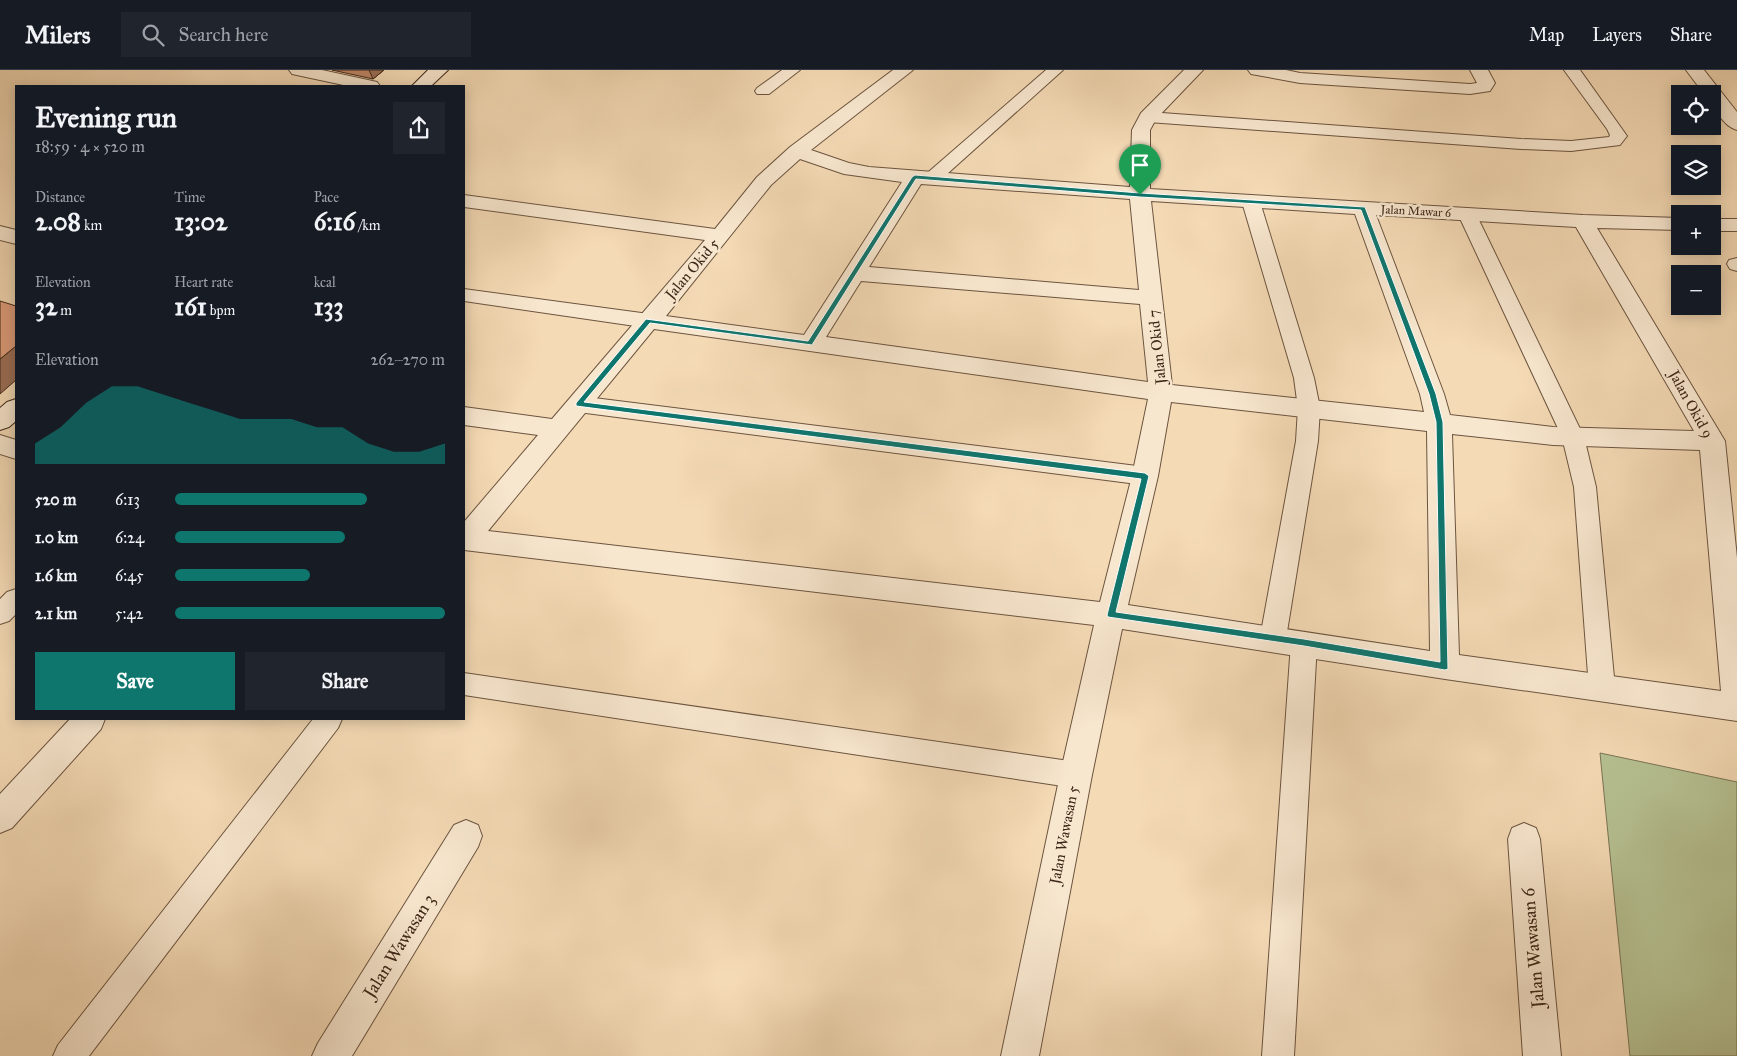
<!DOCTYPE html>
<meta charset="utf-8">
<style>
body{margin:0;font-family:"IM FELL Great Primer",serif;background:#20242c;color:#f1f3f6;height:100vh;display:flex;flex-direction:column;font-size:19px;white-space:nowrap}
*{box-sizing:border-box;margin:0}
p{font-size:16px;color:#9ea1a6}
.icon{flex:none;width:28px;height:28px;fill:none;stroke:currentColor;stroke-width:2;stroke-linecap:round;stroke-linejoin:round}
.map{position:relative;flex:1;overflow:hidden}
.panel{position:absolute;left:15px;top:15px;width:450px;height:635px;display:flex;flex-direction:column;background:#171b24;border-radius:0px;box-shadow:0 2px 12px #0003}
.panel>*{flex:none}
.tools{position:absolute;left:1671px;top:15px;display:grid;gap:10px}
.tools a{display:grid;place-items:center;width:50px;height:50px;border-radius:0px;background:#171b24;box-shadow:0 2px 12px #0003;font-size:25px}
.pin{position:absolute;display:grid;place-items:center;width:42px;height:42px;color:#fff;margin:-51px -21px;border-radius:50% 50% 50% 0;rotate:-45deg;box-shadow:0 0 5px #0007}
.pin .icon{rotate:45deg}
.round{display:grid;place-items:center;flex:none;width:52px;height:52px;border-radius:0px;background:#20242c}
.summary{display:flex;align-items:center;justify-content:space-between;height:85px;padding:0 20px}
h1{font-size:28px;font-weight:800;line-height:38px}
.stats{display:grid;grid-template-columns:repeat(3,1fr);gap:8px;height:85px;padding:5px 20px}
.stats div{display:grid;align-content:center}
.stats b{font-size:25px;font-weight:800}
.stats small{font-size:14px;font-weight:400}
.stats p{font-size:14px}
.chart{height:140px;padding:10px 20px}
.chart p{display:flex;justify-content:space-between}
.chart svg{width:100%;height:90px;margin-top:5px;fill:#0f766e;opacity:.7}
.primary-button{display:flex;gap:10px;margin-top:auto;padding:10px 20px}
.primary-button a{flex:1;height:58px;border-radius:0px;background:#0f766e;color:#fff;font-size:20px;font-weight:800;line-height:58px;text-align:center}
.primary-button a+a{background:#20242c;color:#f1f3f6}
ul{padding:0 20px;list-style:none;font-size:16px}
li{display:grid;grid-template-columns:80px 60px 1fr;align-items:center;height:38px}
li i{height:12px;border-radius:6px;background:#0f766e}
header{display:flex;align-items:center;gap:30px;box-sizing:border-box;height:70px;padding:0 25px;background:#171b24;border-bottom:1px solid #363941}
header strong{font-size:24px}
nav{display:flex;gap:28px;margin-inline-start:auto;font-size:18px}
.search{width:350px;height:45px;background:#20242c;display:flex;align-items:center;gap:12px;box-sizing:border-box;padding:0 18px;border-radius:0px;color:#9ea1a6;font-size:19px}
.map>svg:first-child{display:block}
.green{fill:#b6c192;stroke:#7a7455}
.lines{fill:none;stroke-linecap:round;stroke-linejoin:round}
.lane-casing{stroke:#6c543f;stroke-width:2}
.street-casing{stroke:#6c543f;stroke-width:2}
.secondary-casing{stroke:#3e2718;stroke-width:2}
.lane{fill:#f8e7cf;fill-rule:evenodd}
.street{fill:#f8e7cf;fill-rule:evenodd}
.secondary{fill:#f8e7cf;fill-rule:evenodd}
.wall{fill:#bf876a;stroke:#3e2718}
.shaded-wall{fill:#9b6e56;stroke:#3e2718}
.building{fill:#de9d7b;stroke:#3e2718}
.route{fill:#0f766e;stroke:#fff;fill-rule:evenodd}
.labels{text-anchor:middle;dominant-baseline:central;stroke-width:5;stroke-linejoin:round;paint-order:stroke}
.far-street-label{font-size:12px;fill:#3e2718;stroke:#f8e7cf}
.street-label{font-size:15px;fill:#3e2718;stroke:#f8e7cf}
.near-street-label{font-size:18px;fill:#3e2718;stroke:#f8e7cf}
</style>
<header>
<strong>Milers</strong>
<div class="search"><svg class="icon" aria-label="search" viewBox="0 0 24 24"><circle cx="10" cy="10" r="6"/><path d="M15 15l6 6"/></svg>Search here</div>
<nav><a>Map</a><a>Layers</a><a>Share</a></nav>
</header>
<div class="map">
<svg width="1737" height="986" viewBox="0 0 1737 986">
<rect width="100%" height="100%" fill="#f4dab5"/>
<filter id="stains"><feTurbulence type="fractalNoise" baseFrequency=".004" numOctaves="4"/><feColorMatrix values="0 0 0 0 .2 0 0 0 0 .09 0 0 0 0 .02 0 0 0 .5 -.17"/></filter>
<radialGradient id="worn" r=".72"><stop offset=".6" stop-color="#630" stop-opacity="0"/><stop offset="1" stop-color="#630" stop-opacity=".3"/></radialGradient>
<!-- green -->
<path class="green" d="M1600,683L1737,712V986H1630Z"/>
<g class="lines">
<!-- lane casing -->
<g class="lane-casing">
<path id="lane" d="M782,0H800L769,24H757L755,21L757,18Z
M1046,0H1063L937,113L931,114L925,113L922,109L925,105Z
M1564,0H1580L1627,66L1620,75L1571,81L1521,79L1148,52L1142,50L1140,47L1142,44L1148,42L1521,69L1571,71L1609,67L1610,65L1607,59Z
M1251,127L1257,128L1260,132L1314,308L1320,338L1318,371L1286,568L1282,576L1273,579L1264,576L1260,568L1296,371L1298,338L1294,308L1242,132L1245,128Z
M1467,139L1473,140L1476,144L1584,367L1596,417L1615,618L1611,626L1602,630L1593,626L1589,618L1574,417L1562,367L1458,144L1461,140Z
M1737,188V201L1730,199L1727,194L1729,190Z
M464,219L649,244L656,246L659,251L656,256L649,258L464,231Z
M578,326L1145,397L1153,400L1156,406L1153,412L1145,415L578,342L571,339L567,334L571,329Z
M16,519V544L9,551L0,554V529L7,522Z
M1304,562L1313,565L1317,573L1294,986H1262L1291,573L1295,565Z
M464,603L1076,692L1086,696L1090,705L1086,714L1076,718L464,625Z
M313,649H342L338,658L89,986H53L58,975Z"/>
</g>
<!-- street casing -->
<g class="street-casing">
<path id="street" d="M289,0H322L377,12L380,16H348L292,4Z
M893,0H913L811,80L849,93L869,97L1130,117L1132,60L1141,43L1184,0H1203L1156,49L1150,60V119L1583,145L1680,148V160L1597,158L1725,371L1737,488V651L1445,609L1122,559L1092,705L1039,986H1001L1060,705L1094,555L464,480V452L538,365L464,355V337L552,349L705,170L464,137V125L715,159L757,107L790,77ZM800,89L844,104L902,112L804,265L666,246L771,115ZM921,114L1130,129L1139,220L869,197ZM1151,131L1355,144L1420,324L1424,342L1172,315ZM1376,145L1576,157L1694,361L1553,357L1450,345L1444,324ZM861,211L1140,234L1148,312L826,267ZM654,259L1148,329L1132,406L1100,532L488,461ZM1171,332L1427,361L1430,581L1128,535L1158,406ZM1452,364L1553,375L1700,380L1721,621L1459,585Z
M1248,0H1286L1300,3L1470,14L1477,13L1470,0H1488L1495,13L1490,21L1470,24L1300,13L1251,4Z
M1686,0H1704L1737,42V60C1723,56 1712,37 1712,24H1704Z
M1712,149H1737V161H1712Z
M0,156L16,160V174L0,170Z
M0,365L16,370V389L0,384Z
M70,649H105L101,659L12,758L0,763V724Z
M466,750L478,755L482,766L478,777L352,986H312L318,973L454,755Z
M1524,753L1536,758L1540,769L1561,986H1523L1508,769L1512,758Z"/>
</g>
<!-- secondary casing -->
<g class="secondary-casing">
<path id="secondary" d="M428,0H448L431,16H412Z
M16,329V351L9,357L0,360V338L7,332Z"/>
</g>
<!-- lane -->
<use href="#lane" class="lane"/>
<!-- street -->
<use href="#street" class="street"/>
<!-- secondary -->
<use href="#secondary" class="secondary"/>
</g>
<!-- wall -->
<path class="wall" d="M332,0H384L373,9Z"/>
<!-- shaded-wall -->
<path class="shaded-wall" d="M369,0H384L373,9Z
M16,276V310L0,324V289Z"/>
<!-- building -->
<path class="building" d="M0,231L16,236V276L0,289Z"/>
<!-- route -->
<path class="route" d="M915,105L1140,123L1365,137L1436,324L1443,352L1448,599L1445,600L1304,576L1108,547L1107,545L1141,409L576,336V333L646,249L808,271L912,107ZM916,109L1140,127L1361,140L1429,324L1436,352L1440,592L1304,569L1116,542L1149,406L1145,403L584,332L650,253L812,275Z"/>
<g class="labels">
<!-- far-street labels -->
<g class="far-street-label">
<text transform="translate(1416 141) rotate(3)">Jalan Mawar 6</text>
</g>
<!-- street labels -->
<g class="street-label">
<text transform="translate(692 199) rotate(-50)">Jalan Okid 5</text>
<text transform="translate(1157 277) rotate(-96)">Jalan Okid 7</text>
<text transform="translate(1691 334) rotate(61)">Jalan Okid 9</text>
<text transform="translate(1064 765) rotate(-79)">Jalan Wawasan 5</text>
</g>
<!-- near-street labels -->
<g class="near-street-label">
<text transform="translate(399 876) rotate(-58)">Jalan Wawasan 3</text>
<text transform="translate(1533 878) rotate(-95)">Jalan Wawasan 6</text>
</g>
</g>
<rect width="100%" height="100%" filter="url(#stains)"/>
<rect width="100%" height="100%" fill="url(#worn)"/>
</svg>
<div class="tools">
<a><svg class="icon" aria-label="locate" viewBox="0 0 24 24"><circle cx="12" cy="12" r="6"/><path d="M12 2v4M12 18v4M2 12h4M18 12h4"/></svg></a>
<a><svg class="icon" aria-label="layers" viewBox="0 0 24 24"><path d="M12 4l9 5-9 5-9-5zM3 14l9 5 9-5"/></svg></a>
<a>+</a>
<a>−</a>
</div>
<div class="pin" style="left:1140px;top:125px;background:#1e9e55"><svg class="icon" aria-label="arrive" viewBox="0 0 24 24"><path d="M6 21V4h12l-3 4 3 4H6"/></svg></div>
<section class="panel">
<div class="summary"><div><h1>Evening run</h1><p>18:59 · 4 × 520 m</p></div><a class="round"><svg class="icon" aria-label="share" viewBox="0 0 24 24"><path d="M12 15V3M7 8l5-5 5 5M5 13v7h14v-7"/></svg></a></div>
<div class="stats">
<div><p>Distance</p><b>2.08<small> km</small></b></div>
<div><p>Time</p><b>13:02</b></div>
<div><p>Pace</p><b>6:16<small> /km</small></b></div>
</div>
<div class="stats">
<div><p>Elevation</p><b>32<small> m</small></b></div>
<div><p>Heart rate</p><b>161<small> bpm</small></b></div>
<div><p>kcal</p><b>133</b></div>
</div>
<div class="chart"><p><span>Elevation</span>262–270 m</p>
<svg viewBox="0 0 160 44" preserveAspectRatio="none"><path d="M0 44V34L10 26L20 14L30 6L40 6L50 10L60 14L70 18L80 22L90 22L100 22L110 26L120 26L130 34L140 38L150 38L160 34V44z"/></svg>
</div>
<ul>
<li><b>520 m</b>6:13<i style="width:71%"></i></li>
<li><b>1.0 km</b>6:24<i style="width:63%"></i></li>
<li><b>1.6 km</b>6:45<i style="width:50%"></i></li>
<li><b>2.1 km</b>5:42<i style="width:100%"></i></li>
</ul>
<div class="primary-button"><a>Save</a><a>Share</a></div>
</section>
</div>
